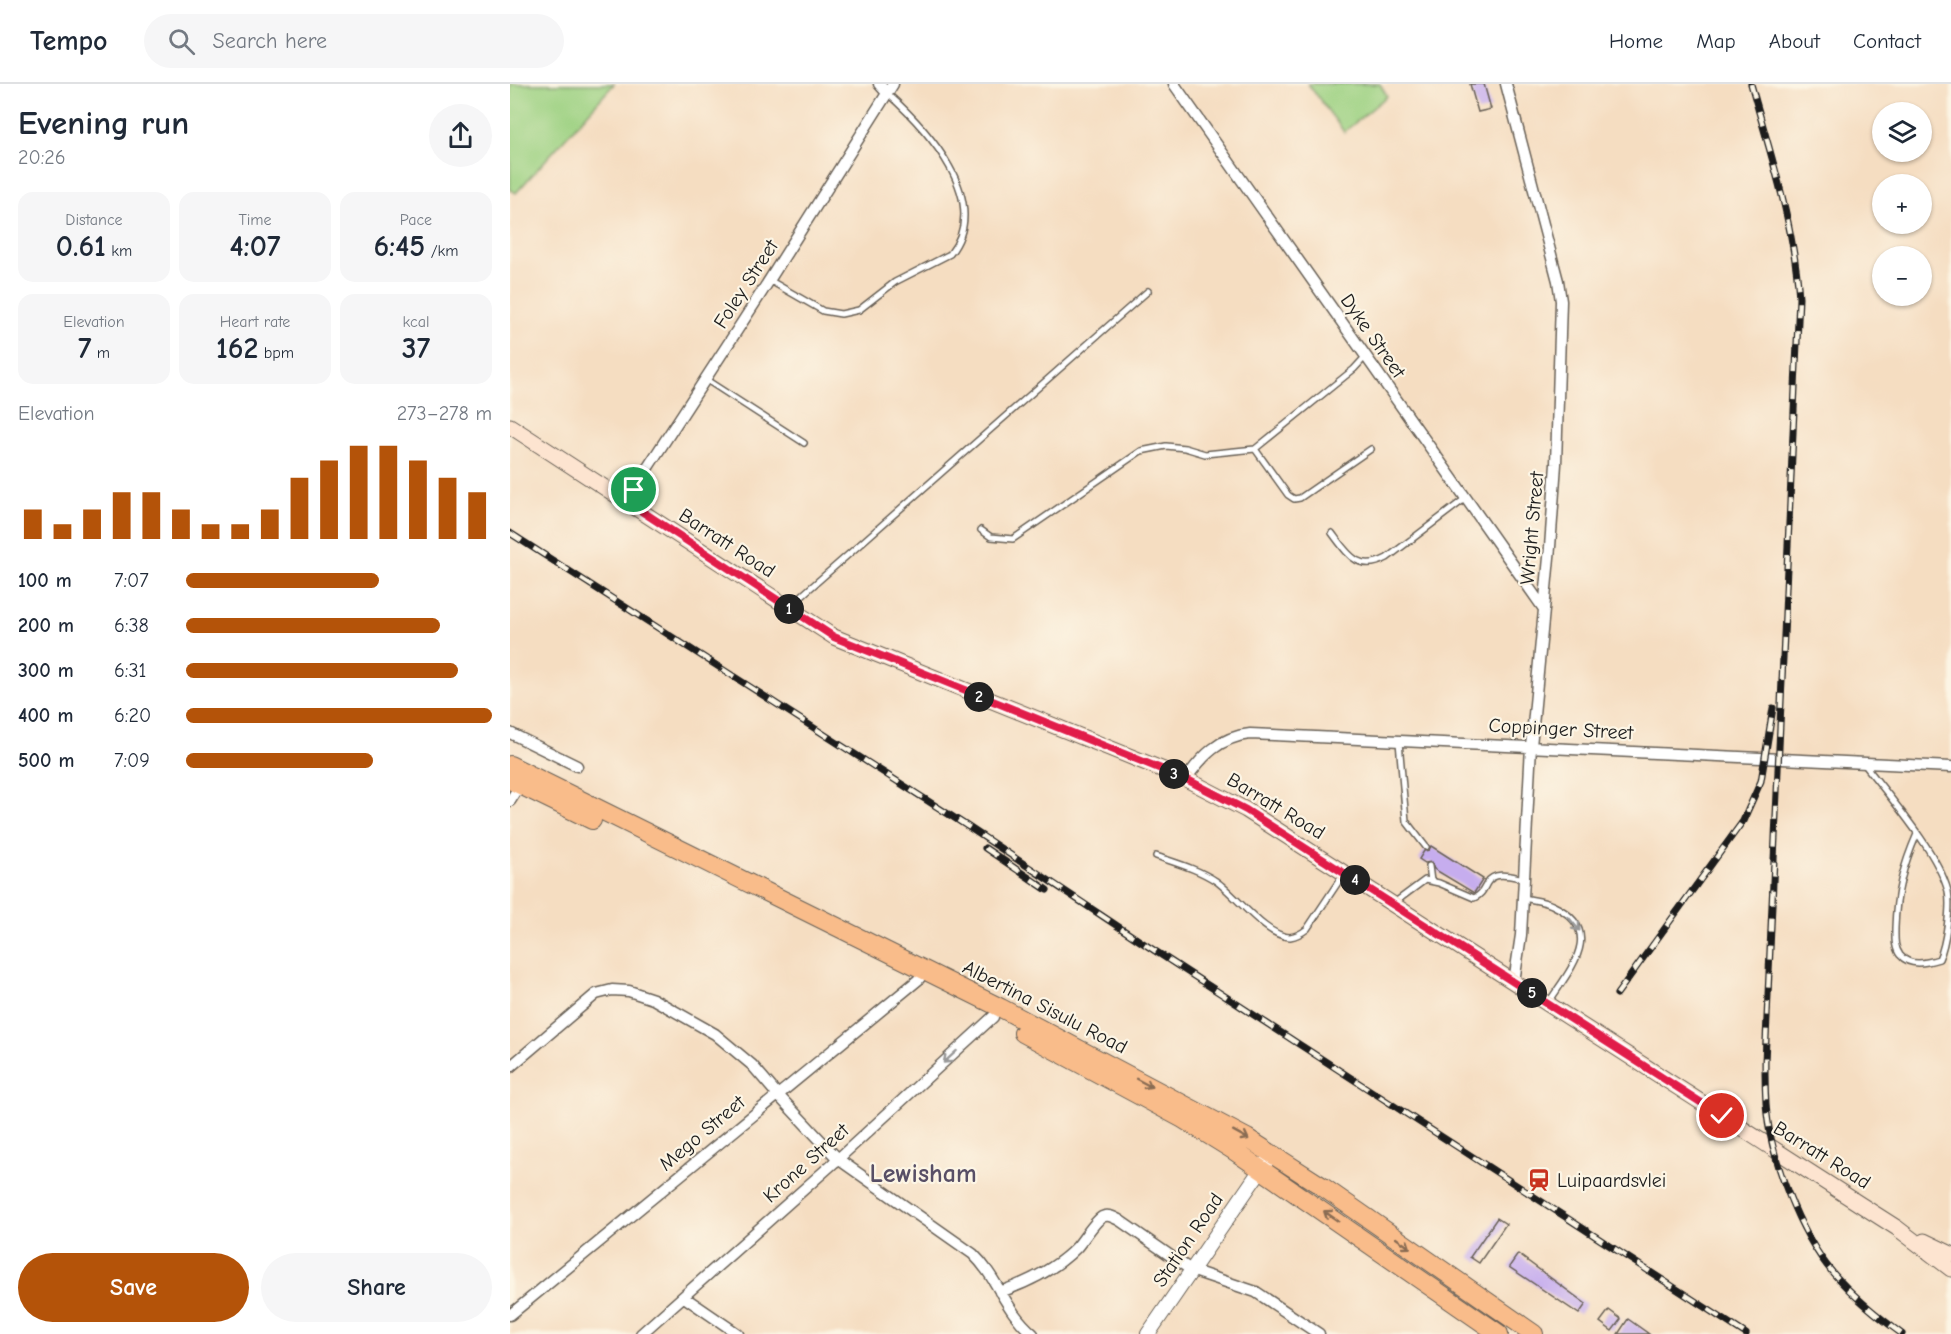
<!DOCTYPE html>
<meta charset="utf-8">
<style>
body{margin:0;font-family:"Comic Neue",sans-serif;background:#f6f6f7;color:#1f2937;height:100vh;display:flex;flex-direction:column;font-size:22px;white-space:nowrap}
*{box-sizing:border-box;margin:0}
p{font-size:20px;color:#747a83}
.icon{flex:none;width:33px;height:33px;fill:none;stroke:currentColor;stroke-width:2;stroke-linecap:round;stroke-linejoin:round}
.map{position:relative;flex:1;overflow:hidden}
.sheet{display:flex;flex-direction:column;background:#fff;width:510px}
.sheet>*{flex:none}
.buttons{position:absolute;left:1362px;top:18px;display:grid;gap:12px}
.buttons a{display:grid;place-items:center;width:60px;height:60px;border-radius:50%;background:#fff;box-shadow:0 2px 4px #0004;font-size:30px}
.pin{position:absolute;display:grid;place-items:center;width:51px;height:51px;color:#fff;margin:-26px;border:3px solid #fff;border-radius:50%;box-shadow:0 2px 6px #0007}
.km{position:absolute;width:30px;height:30px;margin:-15px;border-radius:50%;background:#222;color:#fff;font-size:16px;line-height:30px;text-align:center}
.round{display:grid;place-items:center;flex:none;width:63px;height:63px;border-radius:32px;background:#f6f6f7}
.head{display:flex;align-items:center;justify-content:space-between;height:102px;padding:0 18px}
h1{font-size:33px;font-weight:600;line-height:45px}
.figures{display:grid;grid-template-columns:repeat(3,1fr);gap:9px;height:102px;padding:6px 18px}
.figures div{display:grid;align-content:center;border-radius:15px;background:#f6f6f7;text-align:center}
.figures b{font-size:30px;font-weight:600}
.figures small{font-size:16px;font-weight:400}
.figures p{font-size:16px}
.chart{height:168px;padding:12px 18px}
.chart p{display:flex;justify-content:space-between}
.chart svg{width:100%;height:108px;margin-top:6px;stroke:#b45309;stroke-width:6}
.primary-button{display:flex;gap:12px;margin-top:auto;padding:12px 18px}
.primary-button a{flex:1;height:69px;border-radius:36px;background:#b45309;color:#fff;font-size:24px;font-weight:600;line-height:69px;text-align:center}
.primary-button a+a{background:#f6f6f7;color:#1f2937}
ul{padding:0 18px;list-style:none;font-size:20px}
li{display:grid;grid-template-columns:96px 72px 1fr;align-items:center;height:45px}
li i{height:15px;border-radius:8px;background:#b45309}
header{display:flex;align-items:center;gap:36px;box-sizing:border-box;height:84px;padding:0 30px;background:#fff;border-bottom:2px solid #e0e1e3}
header strong{font-size:28px}
nav{display:flex;gap:33px;margin-inline-start:auto;font-size:21px}
.search{width:420px;height:54px;background:#f6f6f7;display:flex;align-items:center;gap:15px;box-sizing:border-box;padding:0 21px;border-radius:33px;color:#747a83;font-size:22px}
main{display:flex;flex:1;min-height:0}
.map>svg:first-child{display:block}
.green{fill:#9dd182;stroke:#5c764f;stroke-width:1.5}
.building{fill:#c6adee}
.lines{fill:none;stroke-linecap:round;stroke-linejoin:round}
.service-casing{stroke:#686056;stroke-width:8}
.minor-casing{stroke:#686056;stroke-width:13}
.tertiary-casing{stroke:#686056;stroke-width:16}
.secondary-casing{stroke:#686056;stroke-width:17}
.primary-casing{stroke:#686056;stroke-width:20}
.service{stroke:#fff;stroke-width:5}
.minor{stroke:#fff;stroke-width:10}
.tertiary{stroke:#fff;stroke-width:14}
.secondary{stroke:#fde4d0;stroke-width:15}
.primary{stroke:#f9bc8a;stroke-width:18}
.rail-casing{stroke:#1c1c1c;stroke-width:7}
.rail{stroke:#fcf5e5;stroke-width:4.5;stroke-dasharray:14;stroke-linecap:butt}
.oneway{stroke:#999}
.oneway2{stroke:#8a6c53}
.route-casing{stroke:#fff;stroke-width:12}
.route{stroke:#e11d48;stroke-width:8}
.labels{text-anchor:middle;dominant-baseline:central;stroke-width:4.5;stroke-linejoin:round;paint-order:stroke}
.street-label{font-size:20px;fill:#1c1c1c;stroke:#fcf5e5}
.poi-label{font-size:20px;fill:#1c1c1c;stroke:#fcf5e5;text-anchor:start}
.district-label{font-size:26px;font-weight:bold;fill:#584f66;stroke:#fcf5e5}
</style>
<header>
<strong>Tempo</strong>
<div class="search"><svg class="icon" aria-label="search" viewBox="0 0 24 24"><circle cx="10" cy="10" r="6"/><path d="M15 15l6 6"/></svg>Search here</div>
<nav><a>Home</a><a>Map</a><a>About</a><a>Contact</a></nav>
</header>
<main>
<section class="sheet">
<div class="head"><div><h1>Evening run</h1><p>20:26</p></div><a class="round"><svg class="icon" aria-label="share" viewBox="0 0 24 24"><path d="M12 15V3M7 8l5-5 5 5M5 13v7h14v-7"/></svg></a></div>
<div class="figures">
<div><p>Distance</p><b>0.61<small> km</small></b></div>
<div><p>Time</p><b>4:07</b></div>
<div><p>Pace</p><b>6:45<small> /km</small></b></div>
</div>
<div class="figures">
<div><p>Elevation</p><b>7<small> m</small></b></div>
<div><p>Heart rate</p><b>162<small> bpm</small></b></div>
<div><p>kcal</p><b>37</b></div>
</div>
<div class="chart"><p><span>Elevation</span>273–278 m</p>
<svg viewBox="0 0 160 44" preserveAspectRatio="none"><path d="M5 44V32M15 44V38M25 44V32M35 44V25M45 44V25M55 44V32M65 44V38M75 44V38M85 44V32M95 44V19M105 44V12M115 44V6M125 44V6M135 44V12M145 44V19M155 44V25"/></svg>
</div>
<ul>
<li><b>100 m</b>7:07<i style="width:63%"></i></li>
<li><b>200 m</b>6:38<i style="width:83%"></i></li>
<li><b>300 m</b>6:31<i style="width:89%"></i></li>
<li><b>400 m</b>6:20<i style="width:100%"></i></li>
<li><b>500 m</b>7:09<i style="width:61%"></i></li>
</ul>
<div class="primary-button"><a>Save</a><a>Share</a></div>
</section>
<div class="map">
<svg width="1441" height="1250" viewBox="0 0 1441 1250">
<rect width="100%" height="100%" fill="#fcf5e5"/>
<filter id="ink" filterUnits="userSpaceOnUse"><feTurbulence type="fractalNoise" baseFrequency=".0167" numOctaves="2"/><feDisplacementMap in="SourceGraphic" scale="12" xChannelSelector="R" yChannelSelector="G"/><feConvolveMatrix kernelMatrix="1 2 1 2 8 2 1 2 1" color-interpolation-filters="sRGB"/></filter>
<filter id="wash" filterUnits="userSpaceOnUse"><feTurbulence type="fractalNoise" baseFrequency=".008" numOctaves="4" result="noise"/><feDisplacementMap in="SourceGraphic" scale="24" xChannelSelector="R" yChannelSelector="G"/><feGaussianBlur stdDeviation="1.35" result="paint"/><feColorMatrix in="noise" values="0 0 0 0 0 0 0 0 0 0 0 0 0 0 0 0 0 1.4 0 .05"/><feComposite in="paint" operator="in"/></filter>
<g filter="url(#wash)">
<rect width="100%" height="100%" fill="#f5ddc1"/>
<!-- green -->
<path class="green" d="M0,0H104L6,109L0,105Z
M798,0H870L877,12L834,48Z"/>
<g id="blocks">
<!-- building -->
<path class="building" d="M960,0H974L981,25L968,28Z
M921,762L973,795L964,809L924,785L921,778L915,779L909,775L914,767L919,766Z
M987,1134L996,1140L969,1179L960,1173Z
M1008,1170L1076,1220L1069,1230L999,1183Z
M1099,1226L1111,1235L1102,1247L1090,1238Z
M1118,1235L1139,1250H1108Z"/>
</g>
</g>
<g filter="url(#ink)">
<use href="#blocks" fill-opacity="0" stroke="#686056" stroke-width="1.5"/>
<g class="lines">
<!-- service casing -->
<g class="service-casing">
<path id="service" d="M259,196L313,227L331,230L349,226L385,198L440,170C483,116 416,44 377,9
M195,295L294,359
M745,365L778,411L784,415L790,414L861,365
M471,446L481,453L503,455L631,367L656,362L675,364L695,370L745,365L844,285L856,272
M822,449C838,470 848,489 877,474L956,414
M281,521L638,207
M889,658L896,737L916,763
M1355,681C1381,715 1427,767 1438,807C1441,824 1436,860 1429,875C1416,879 1400,883 1390,871C1384,863 1385,853 1385,844C1386,809 1393,782 1407,750
M646,772C666,779 688,785 706,797C726,811 756,853 780,853C786,852 792,849 797,845L833,791
M919,782L921,797
M1014,814C1022,816 1034,817 1042,821C1096,846 1061,884 1039,918
M884,819L915,796L929,799L964,814C972,810 973,806 977,799C985,786 1003,793 1015,795"/>
</g>
<!-- minor casing -->
<g class="minor-casing">
<path id="minor" d="M369,0L377,9
M664,0L1034,525
M996,0L1048,197L1051,217L1046,380L1040,463L1021,662L1011,851L1004,898
M116,417L248,214L383,0
M0,649L67,682
M676,695C692,672 710,653 740,650L1441,683
M0,717L13,697
M0,983L86,910L102,906L119,907L143,915L205,950L242,981L267,1010L328,1075L463,1170C488,1194 495,1227 523,1250
M490,1208C519,1198 546,1185 567,1163C574,1155 584,1138 592,1133C598,1130 603,1133 609,1136L681,1186L746,1208L809,1250
M174,1213L228,1250
M0,1231L408,896L415,887
M131,1250L328,1075L483,933"/>
</g>
<!-- tertiary casing -->
<g class="tertiary-casing">
<path id="tertiary" d="M638,1250L756,1078"/>
</g>
<!-- secondary casing -->
<g class="secondary-casing">
<path id="secondary" d="M0,342L324,553L676,695L736,726L1351,1121L1387,1144L1441,1185
M1414,1157L1441,1170"/>
</g>
<!-- primary casing -->
<g class="primary-casing">
<path id="primary" d="M0,681L491,924L737,1054L810,1101L1024,1250
M0,696L82,736
M513,949L673,1035L723,1066L989,1250"/>
</g>
<!-- service -->
<use href="#service" class="service"/>
<!-- minor -->
<use href="#minor" class="minor"/>
<!-- tertiary -->
<use href="#tertiary" class="tertiary"/>
<!-- secondary -->
<use href="#secondary" class="secondary"/>
<!-- primary -->
<use href="#primary" class="primary"/>
<!-- rail casing -->
<g class="rail-casing">
<path id="rail" d="M1241,0C1261,72 1284,140 1289,214L1255,978C1255,991 1255,1005 1256,1019C1259,1071 1289,1149 1323,1189C1343,1212 1367,1232 1392,1250
M0,449L457,742L639,863L1236,1250
M475,764L537,806
M1107,910L1233,737L1251,697L1263,624"/>
</g>
<!-- rail -->
<use href="#rail" class="rail"/>
</g>
<!-- one-way arrows -->
<defs><path id="oneway-shaft" d="M-6 0H5M1.5-3L5.5 0L1.5 3" fill="none" stroke-width="1.6" stroke-linecap="round" stroke-linejoin="round" transform="scale(1.5)"/></defs>
<g class="oneway">
<use href="#oneway-shaft" transform="translate(1064 840) rotate(50)"/>
<use href="#oneway-shaft" transform="translate(440 973) rotate(138)"/>
</g>
<g class="oneway2">
<use href="#oneway-shaft" transform="translate(634 999) rotate(28)"/>
<use href="#oneway-shaft" transform="translate(731 1051) rotate(29)"/>
<use href="#oneway-shaft" transform="translate(821 1132) rotate(-145)"/>
<use href="#oneway-shaft" transform="translate(893 1159) rotate(35)"/>
</g>
</g>
<g class="lines" filter="url(#ink)">
<!-- route casing -->
<g class="route-casing">
<path id="route" d="M124,406L116,417L324,553L676,695L736,726L1212,1032"/>
</g>
<!-- route -->
<use href="#route" class="route"/>
</g>
<!-- icons -->
<defs>
<g id="station-bare" transform="scale(1.8)"><path d="M-3-6H3Q5-6 5-4V2Q5 4 3 4L4.5 6H3L1.5 4h-3L-3 6H-4.5L-3 4Q-5 4-5 2V-4Q-5-6-3-6ZM-3.5-4v3h7v-3ZM-3.5 1v1.5H-2V1ZM2 1v1.5H3.5V1Z" fill="#c8321e" stroke="#fcf5e5" stroke-width="2.5" paint-order="stroke"/></g>
</defs>
<g fill-rule="evenodd">
<use href="#station-bare" x="1029" y="1096"/>
</g>
<g class="labels">
<!-- street labels -->
<g class="street-label">
<text transform="translate(236 200) rotate(-57)">Foley Street</text>
<text transform="translate(863 252) rotate(55)">Dyke Street</text>
<text transform="translate(1022 444) rotate(-85)">Wright Street</text>
<text transform="translate(217 459) rotate(33)">Barratt Road</text>
<text transform="translate(1051 645) rotate(3)">Coppinger Street</text>
<text transform="translate(766 722) rotate(31)">Barratt Road</text>
<text transform="translate(535 923) rotate(27)">Albertina Sisulu Road</text>
<text transform="translate(192 1049) rotate(-40)">Mego Street</text>
<text transform="translate(1312 1071) rotate(32)">Barratt Road</text>
<text transform="translate(296 1079) rotate(-42)">Krone Street</text>
<text transform="translate(678 1156) rotate(-56)">Station Road</text>
</g>
<!-- poi labels -->
<g class="poi-label">
<text x="1047" y="1096">Luipaardsvlei</text>
</g>
<!-- district labels -->
<g class="district-label">
<text x="413" y="1090">Lewisham</text>
</g>
</g>
</svg>
<div class="buttons">
<a><svg class="icon" aria-label="layers" viewBox="0 0 24 24"><path d="M12 4l9 5-9 5-9-5zM3 14l9 5 9-5"/></svg></a>
<a>+</a>
<a>−</a>
</div>
<div class="pin" style="left:124px;top:406px;background:#1e9e55"><svg class="icon" aria-label="arrive" viewBox="0 0 24 24"><path d="M6 21V4h12l-3 4 3 4H6"/></svg></div>
<div class="pin" style="left:1212px;top:1032px;background:#d93025"><svg class="icon" aria-label="check" viewBox="0 0 24 24"><path d="M5 12l5 5 9-10"/></svg></div>
<b class="km" style="left:279px;top:525px">1</b>
<b class="km" style="left:469px;top:613px">2</b>
<b class="km" style="left:664px;top:690px">3</b>
<b class="km" style="left:845px;top:796px">4</b>
<b class="km" style="left:1022px;top:909px">5</b>
</div>
</main>
